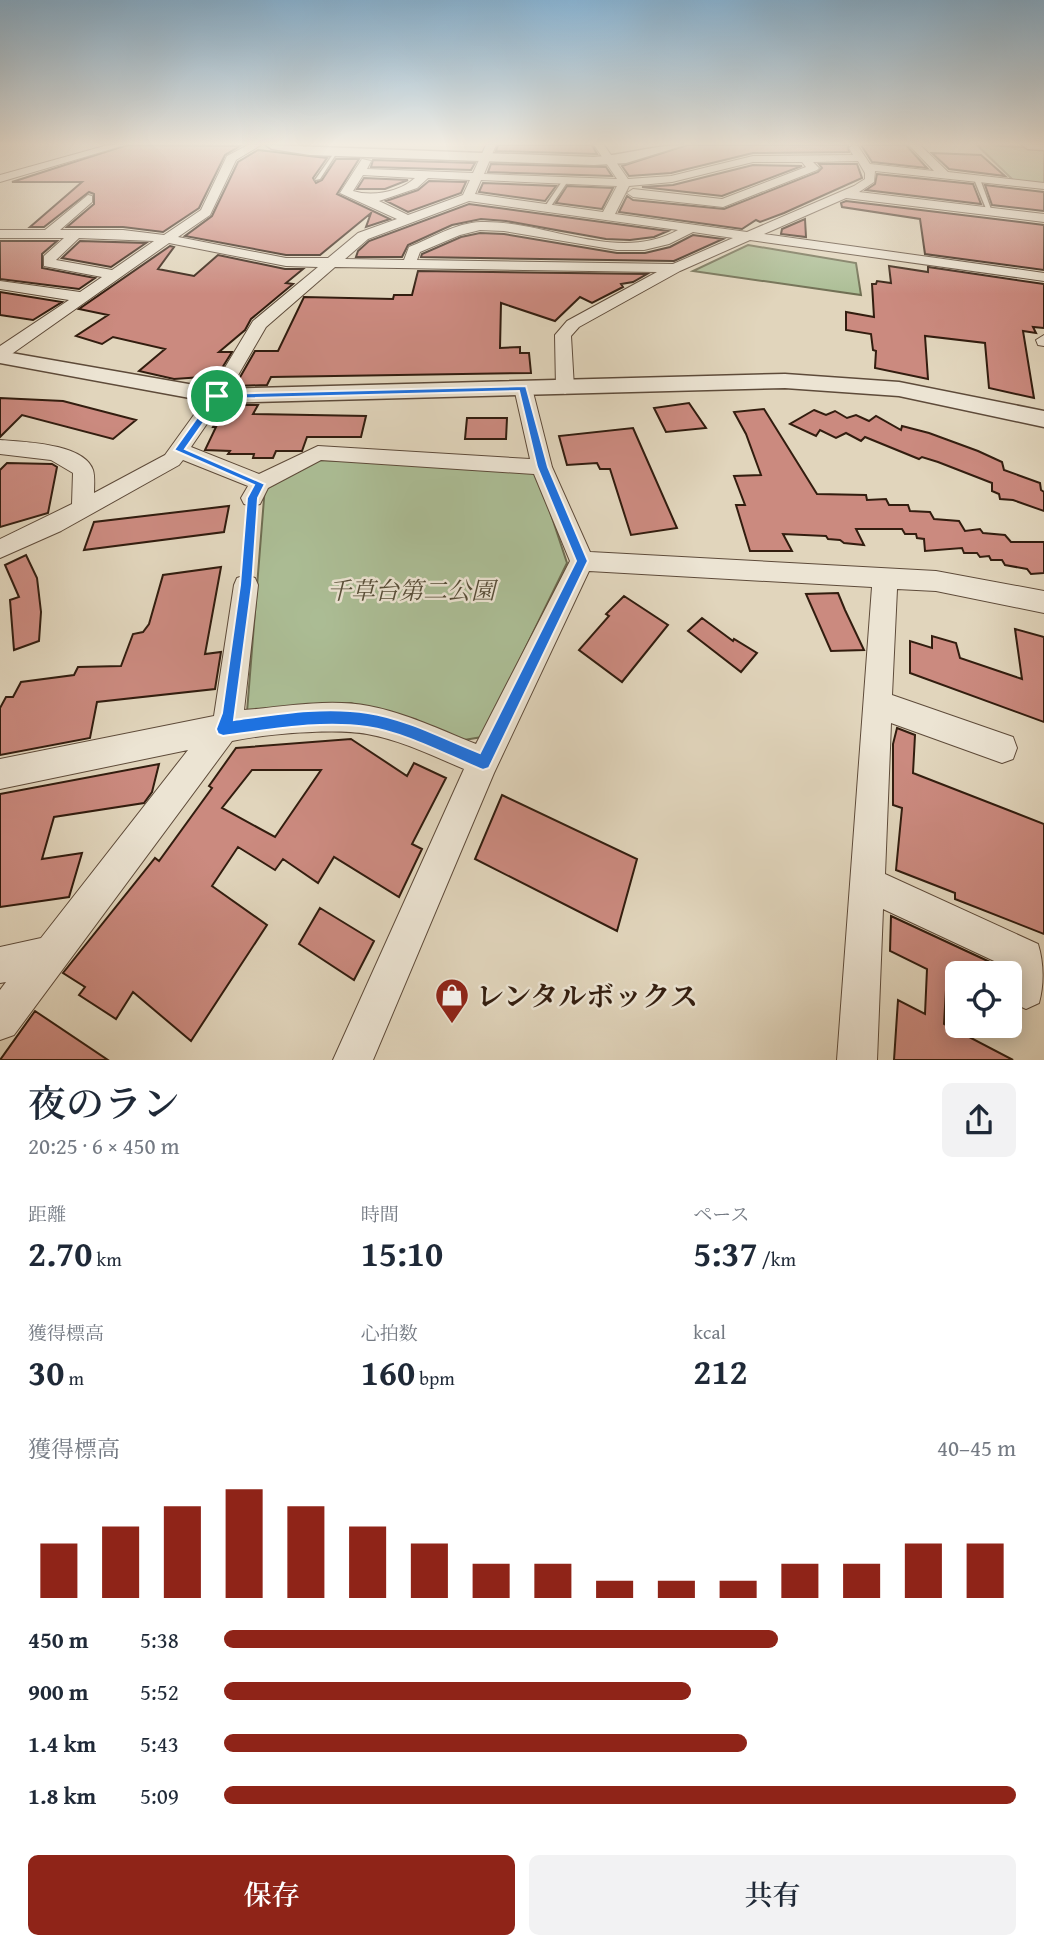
<!DOCTYPE html>
<html lang="ja">
<meta charset="utf-8">
<style>
body{margin:0;font-family:"Gentium Book Plus","Noto Serif JP",serif;background:#f2f2f3;color:#1f2937;height:100vh;display:flex;flex-direction:column;font-size:26px;white-space:nowrap}
*{box-sizing:border-box;margin:0}
p{font-size:23px;color:#747a83}
.icon{flex:none;width:38px;height:38px;fill:none;stroke:currentColor;stroke-width:2;stroke-linecap:round;stroke-linejoin:round}
.map{position:relative;height:1060px;overflow:hidden}
.details{display:flex;flex-direction:column;background:#fff;flex:1}
.details>*{flex:none}
.fabs{position:absolute;left:945px;top:961px;display:grid;gap:14px}
.fabs a{display:grid;place-items:center;width:77px;height:77px;border-radius:10px;background:#fff;box-shadow:0 4px 18px #0003;font-size:35px}
.pin{position:absolute;display:grid;place-items:center;width:60px;height:60px;color:#fff;margin:-30px;border:4px solid #fff;border-radius:50%;box-shadow:0 2px 7px #0007}
.round{display:grid;place-items:center;flex:none;width:74px;height:74px;border-radius:10px;background:#f2f2f3}
.overview{display:flex;align-items:center;justify-content:space-between;height:119px;padding:0 28px}
h1{font-size:38px;font-weight:600;line-height:52px}
.figures{display:grid;grid-template-columns:repeat(3,1fr);gap:10px;height:119px;padding:7px 28px}
.figures div{display:grid;align-content:center}
.figures b{font-size:35px;font-weight:600}
.figures small{font-size:19px;font-weight:400}
.figures p{font-size:19px}
.chart{height:196px;padding:14px 28px}
.chart p{display:flex;justify-content:space-between}
.chart svg{width:100%;height:126px;margin-top:7px;stroke:#8f2418;stroke-width:6}
.button{display:flex;gap:14px;margin-top:auto;padding:14px 28px}
.button a{flex:1;height:80px;border-radius:10px;background:#8f2418;color:#fff;font-size:28px;font-weight:600;line-height:80px;text-align:center}
.button a+a{background:#f2f2f3;color:#1f2937}
ul{padding:0 28px;list-style:none;font-size:23px}
li{display:grid;grid-template-columns:112px 84px 1fr;align-items:center;height:52px}
li i{height:18px;border-radius:9px;background:#8f2418}
.map>svg:first-child{display:block}
.green{fill:#acbe96;stroke:#6f6e52;stroke-width:2}
.building{fill:#cb8a7f;stroke:#321d0f;stroke-width:2;fill-rule:evenodd}
.lines{fill:none;stroke-linecap:round;stroke-linejoin:round}
.service-casing{stroke:#5e4b3a;stroke-width:3}
.minor-casing{stroke:#5e4b3a;stroke-width:2}
.tertiary-casing{stroke:#5e4b3a;stroke-width:3}
.path-far1{stroke:#321d0f;stroke-width:3.5;stroke-dasharray:4.5 3.5;stroke-linecap:butt}
.path{stroke:#321d0f;stroke-width:5;stroke-dasharray:6 4.5;stroke-linecap:butt}
.service{fill:#ece4d3;fill-rule:evenodd}
.minor{fill:#ece4d3;fill-rule:evenodd}
.tertiary{fill:#ece4d3;fill-rule:evenodd}
.route{fill:#1a73e8;stroke:#fff;stroke-width:2;fill-rule:evenodd}
.labels{text-anchor:middle;dominant-baseline:central;stroke-width:5;stroke-linejoin:round;paint-order:stroke}
.park-label{font-size:24px;font-style:italic;fill:#574d38;stroke:#ece4d3}
.near-poi-label{font-size:28px;font-weight:bold;fill:#321d0f;stroke:#ece4d3;text-anchor:start}
</style>
<div class="map">
<svg width="1044" height="1060" viewBox="0 0 1044 1060">
<rect width="100%" height="100%" fill="#e1d5bc"/>
<filter id="stains"><feTurbulence type="fractalNoise" baseFrequency=".00286" numOctaves="4"/><feColorMatrix values="0 0 0 0 .2 0 0 0 0 .09 0 0 0 0 .02 0 0 0 .5 -.17"/></filter>
<radialGradient id="worn" r=".72"><stop offset=".6" stop-color="#630" stop-opacity="0"/><stop offset="1" stop-color="#630" stop-opacity=".3"/></radialGradient>
<!-- green -->
<path class="green" d="M977,145L1044,148V185L1015,182Z
M748,245L856,263L861,295L693,271Z
M315,460L535,466L567,563L482,737L464,740L351,703L247,712L265,486Z"/>
<!-- building -->
<path class="building" d="M127,145L240,146L225,155L199,208L163,232L123,227H67L94,204V194L89,192L44,227H30L82,182H12Z
M498,145H592L597,154L496,151Z
M687,145H848L849,152L753,153L671,173L629,176L622,166Z
M861,145H906L927,168L872,162Z
M258,150L327,158L313,178L316,183L322,180L336,159H359L337,194L390,219L366,227L371,213L320,255H286L185,236L212,216L238,162Z
M932,153L981,155L1005,176L949,169Z
M373,160L475,163L471,170L371,167Z
M491,164L606,167L612,176L488,172Z
M819,164H857L862,178L784,213L760,222L756,220L742,229L619,212L627,196L633,200L724,209L818,172L822,168Z
M753,165L802,166L722,196L642,187L673,185Z
M877,174L973,184L981,204L866,190L875,184Z
M364,178L408,180L385,189H357Z
M429,181L466,182L461,193L408,212L386,201L418,190Z
M483,183L556,186L545,201L479,192Z
M985,185L1044,192V211L992,205Z
M567,186L613,188L602,209L556,203Z
M846,201L1044,225V270L925,254L920,219L842,207L841,203Z
M469,204L668,231L654,237L630,240L606,239L506,221L481,219L452,225L408,245L402,257H356L358,251L369,241Z
M805,219L806,237L781,234L782,229Z
M480,233L504,234L617,253H645L670,247L693,235L723,239L674,261L421,257L422,254L461,237Z
M0,241H57L42,254V268L95,278L79,289L0,279Z
M80,241L146,243L111,267L62,258Z
M170,246L174,247L158,269L194,276L218,255L285,269H303L286,283L293,284L251,319L245,330L219,352H232L217,376L174,379L139,371L165,349L113,337L102,344L76,336L108,315L79,309Z
M889,266L928,272V267L1044,284V328L1033,327L1036,333L1023,331L1034,398L989,388L985,343L925,336L928,379L875,368L876,351L873,350L871,334L846,330V312L874,317L872,284H876L877,281L891,283Z
M418,271L647,274L633,282L621,284L623,287L592,303L580,297L555,321L501,303L500,348L520,347V353H529L531,373L271,377L267,385L235,386L255,351H278L304,297L393,299L394,295H412Z
M0,292L62,302L33,320L0,315Z
M0,398L63,401L136,420L113,439L22,415L0,437Z
M689,403L706,428L666,432L654,408Z
M224,405H258L253,414L366,416L361,437H307L302,451H276L273,458H253L254,454H228L230,451L205,450L216,427H213Z
M764,409L817,494L866,495L867,500L886,499L889,505H908L910,511L930,512L934,519L959,521L965,531L980,529L983,533L1005,535L1011,542H1044V573L1031,574L1027,569L1005,565L1002,560H991L989,556L980,557L977,553H964L962,548L925,551L924,539L917,538L916,534H905L902,529H856L864,545L844,543L840,540L828,539L826,536L783,534L792,551H750L736,505H745L734,476L761,475L746,434L734,412Z
M814,410L826,415L835,411L847,418L856,415L869,421L876,416L901,430L902,426L929,433L978,451L1002,462L1004,470L1040,483L1041,490L1044,492V511L1013,500L1000,499L999,494L992,491V483L938,462L922,457L919,459L865,437L861,441L846,433L836,438L820,430L816,436L790,424Z
M467,418H507L506,439H465Z
M633,428L677,528L631,535L610,469H600L597,463L567,465L559,436Z
M7,463L52,464L57,467L48,513L0,527V470Z
M229,506L224,532L84,550L94,522Z
M26,555L37,578L41,612L39,641L14,650L10,600L19,597L5,565Z
M221,567L205,654L221,652L215,689L97,702L90,738L0,755V708L6,697H13L21,682L74,675L78,667L121,666L133,634L143,632L149,624L163,575Z
M838,593L845,610L864,650L831,651L806,594Z
M624,596L668,625L622,682L579,650L609,616L606,614Z
M702,618L733,641L734,639L757,653L741,672L688,631Z
M1015,629L1044,637V722L910,673V641L932,648V636L956,643L960,658L1022,679Z
M897,728L915,735L913,773L1044,824V934L955,899V893L896,870L902,808L893,805V744Z
M351,739L407,776L414,763L446,778L412,844L422,849L399,897L334,857L318,883L283,859L275,870L238,847L212,886L267,925L191,1041L133,992L116,1019L79,995L85,987L63,973L155,858L159,861L212,788L209,786L236,748ZM252,770H321L275,837L222,808Z
M159,764L152,792L144,803L54,817L42,859L82,853L69,897L0,907V794Z
M502,795L637,859L617,931L475,859Z
M320,908L374,941L354,980L299,944Z
M891,916L1005,969V973H947L944,1024L1013,1060H894L898,1000L925,1014L927,969L890,951Z
M35,1011L108,1060H0Z"/>
<g class="lines">
<!-- service casing -->
<g class="service-casing">
<path id="service" d="M336,150L338,151L320,179L315,180Z
M977,177L980,179L992,212L987,211L974,179Z
M563,180L568,181L549,209H545L544,208Z"/>
</g>
<!-- minor casing -->
<g class="minor-casing">
<path id="minor" d="M108,145H125L0,182V175Z
M248,145H261L236,160L210,215L178,237L286,258H328L358,233L397,219L340,193L362,159L371,161L367,169L473,173L486,145H496L484,174L617,179L594,145H604L628,179L671,176L753,156L853,155L849,148L853,145L858,146L870,164L934,171L909,145H920L948,172L1044,183V189L875,171L874,182L859,192L1044,214V222L846,198L764,234L1044,273V281L750,240L680,271L579,327L571,336L574,388L565,394L556,388L555,335L567,321L657,272L335,267L266,327L226,396L191,447L259,474L318,446L530,459L514,388L523,382L532,388L552,467L590,552L936,571L1044,591V613L936,591L897,589L892,695L1013,737L1017,748L1013,759L1002,763L891,723L885,874L1038,944C1044,963 1044,985 1039,1003L1026,1009L1013,1003L1007,967L883,909L877,1060H837L872,587L589,571L494,773L373,1060H333L464,769C433,756 401,740 367,734C334,728 265,734 232,741L14,1035L0,1040V990L6,982L0,983V947L41,938L188,750L0,789V759L214,716L234,585L237,578L246,575L255,578L258,585L244,710C284,707 328,698 369,706C406,713 441,730 476,744L570,561L534,474L321,460L268,488L260,504L252,506L244,504L241,498L248,486L183,460L179,465L61,531L0,558V539L72,504L73,473L51,460L0,454V440C23,442 84,443 93,470C95,477 94,486 94,493L165,455L209,394L253,321L318,267L286,266L169,243L6,358L0,359V346L69,300L0,289V281L80,292L102,277L44,266V256L64,238H0V230H45L88,195L92,196V202L60,230H123L164,235L201,210L227,156ZM858,161L865,173V179L854,186L747,232L615,214L629,186L672,182L753,162H802L806,167L722,199L633,189L627,193L633,197L723,207L817,170L819,168L813,162ZM363,175L415,178C400,192 372,197 353,191ZM428,178L470,180L463,195L408,215L379,201L417,188ZM481,180L617,186L603,212L475,194ZM469,201L678,230C617,264 545,220 481,222C455,223 432,238 409,247L404,260L345,259L368,239ZM480,230L504,231L617,250H644L669,244L693,232L733,238L673,264L417,260L420,252L460,235ZM79,238L154,241L112,270L56,260Z
M1044,335V346L1038,345L1036,340Z"/>
</g>
<!-- tertiary casing -->
<g class="tertiary-casing">
<path id="tertiary" d="M266,145L594,157C625,155 654,145 685,145L626,163L594,165L310,155L272,149Z
M1022,145H1044V150L1028,149Z
M0,351L217,389L785,374L899,382L1044,411V427L899,396L785,388L217,403L0,363Z"/>
</g>
<!-- path-far1 -->
<path class="path-far1" d="M249,545L251,516"/>
<!-- path -->
<path class="path" d="M247,567L249,543"/>
<!-- service -->
<use href="#service" class="service"/>
<!-- minor -->
<use href="#minor" class="minor"/>
<!-- tertiary -->
<use href="#tertiary" class="tertiary"/>
</g>
<!-- sky -->
<linearGradient id="sky" x2="0" y2="1"><stop stop-color="#88b5d6"/><stop offset="0.49" stop-color="#f2ece1"/><stop offset="1" stop-color="#f2ece1" stop-opacity="0"/></linearGradient>
<rect width="1044" height="294" fill="url(#sky)"/>
<!-- route -->
<path class="route" d="M526,386L548,467L588,561L489,768L483,770C446,755 407,733 367,727C320,720 270,730 223,736L218,734L216,729L222,713L240,585L247,498L254,485L174,450L214,394ZM519,391L537,467L576,561L480,753C444,739 407,719 368,713C324,706 278,714 234,720L252,585L258,498L265,484L185,449L220,399Z"/>
<!-- icons -->
<defs>
<g id="shop-pin" transform="scale(1.75)"><path d="M0 17L-7.5 6A9.5 9.5 0 1 1 7.5 6Z" fill="#8f2418" stroke="#ece4d3"/><path d="M-5-2.5h2.3a2.7 3.5 0 0 1 5.4 0H5L5.5 6h-11ZM-1.5-2.5h3a1.5 2.3 0 0 0-3 0Z" fill="#fff"/></g>
</defs>
<g fill-rule="evenodd">
<use href="#shop-pin" x="452" y="995"/>
</g>
<g class="labels">
<!-- park labels -->
<g class="park-label">
<text x="411" y="590">千草台第二公園</text>
</g>
<!-- near-poi labels -->
<g class="near-poi-label">
<text x="476" y="995">レンタルボックス</text>
</g>
</g>
<rect width="100%" height="100%" filter="url(#stains)"/>
<rect width="100%" height="100%" fill="url(#worn)"/>
</svg>
<div class="fabs">
<a><svg class="icon" aria-label="locate" viewBox="0 0 24 24"><circle cx="12" cy="12" r="6"/><path d="M12 2v4M12 18v4M2 12h4M18 12h4"/></svg></a>
</div>
<div class="pin" style="left:217px;top:396px;background:#1e9e55"><svg class="icon" aria-label="arrive" viewBox="0 0 24 24"><path d="M6 21V4h12l-3 4 3 4H6"/></svg></div>
</div>
<section class="details">
<div class="overview"><div><h1>夜のラン</h1><p>20:25 · 6 × 450 m</p></div><a class="round"><svg class="icon" aria-label="share" viewBox="0 0 24 24"><path d="M12 15V3M7 8l5-5 5 5M5 13v7h14v-7"/></svg></a></div>
<div class="figures">
<div><p>距離</p><b>2.70<small> km</small></b></div>
<div><p>時間</p><b>15:10</b></div>
<div><p>ペース</p><b>5:37<small> /km</small></b></div>
</div>
<div class="figures">
<div><p>獲得標高</p><b>30<small> m</small></b></div>
<div><p>心拍数</p><b>160<small> bpm</small></b></div>
<div><p>kcal</p><b>212</b></div>
</div>
<div class="chart"><p><span>獲得標高</span>40–45 m</p>
<svg viewBox="0 0 160 44" preserveAspectRatio="none"><path d="M5 44V25M15 44V19M25 44V12M35 44V6M45 44V12M55 44V19M65 44V25M75 44V32M85 44V32M95 44V38M105 44V38M115 44V38M125 44V32M135 44V32M145 44V25M155 44V25"/></svg>
</div>
<ul>
<li><b>450 m</b>5:38<i style="width:70%"></i></li>
<li><b>900 m</b>5:52<i style="width:59%"></i></li>
<li><b>1.4 km</b>5:43<i style="width:66%"></i></li>
<li><b>1.8 km</b>5:09<i style="width:100%"></i></li>
</ul>
<div class="button"><a>保存</a><a>共有</a></div>
</section>
